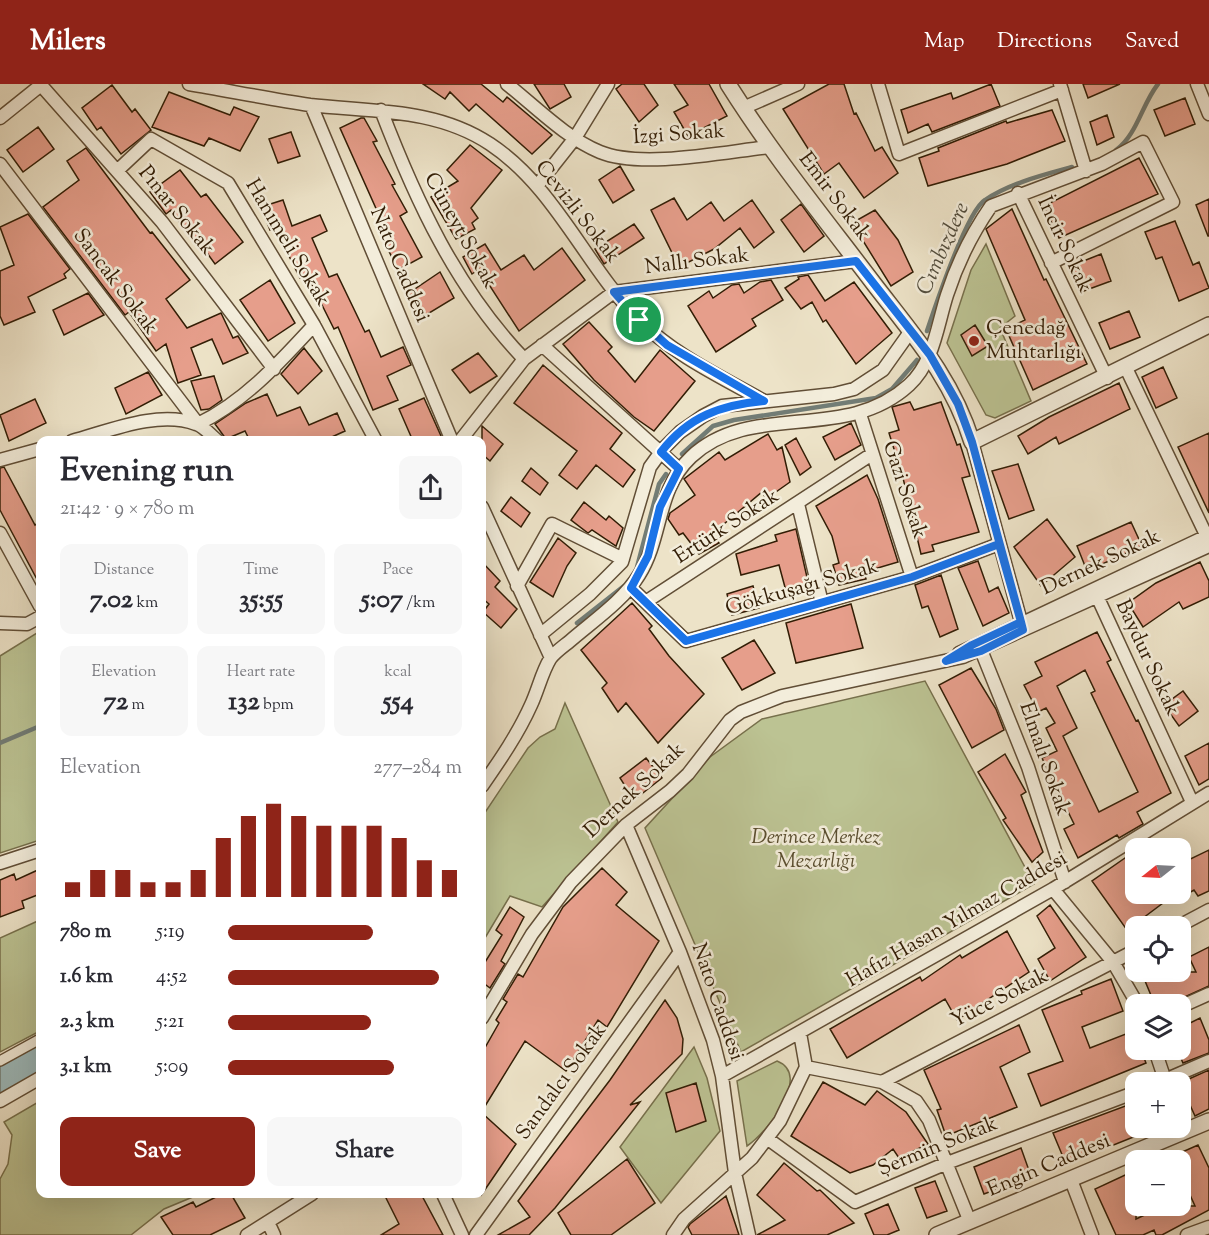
<!DOCTYPE html>
<meta charset="utf-8">
<style>
body{margin:0;font-family:"Sorts Mill Goudy",serif;background:#f7f7f7;color:#2b2b33;height:100vh;display:flex;flex-direction:column;font-size:22px;white-space:nowrap}
*{box-sizing:border-box;margin:0}
p{font-size:20px;color:#7c7c81}
.icon{flex:none;width:33px;height:33px;fill:none;stroke:currentColor;stroke-width:2;stroke-linecap:round;stroke-linejoin:round}
.map{position:relative;flex:1;overflow:hidden}
.drawer{position:absolute;left:36px;top:352px;width:450px;height:762px;display:flex;flex-direction:column;background:#fff;border-radius:12px;box-shadow:0 6px 24px #0002}
.drawer>*{flex:none}
.needle{width:39px;rotate:252deg}
.controls{position:absolute;left:1125px;top:754px;display:grid;gap:12px}
.controls a{display:grid;place-items:center;width:66px;height:66px;border-radius:12px;background:#fff;box-shadow:0 6px 24px #0002;font-size:30px}
.pin{position:absolute;display:grid;place-items:center;width:51px;height:51px;color:#fff;margin:-26px;border:3px solid #fff;border-radius:50%;box-shadow:0 2px 6px #0007}
.round{display:grid;place-items:center;flex:none;width:63px;height:63px;border-radius:12px;background:#f7f7f7}
.overview{display:flex;align-items:center;justify-content:space-between;height:102px;padding:0 24px}
h1{font-size:33px;font-weight:700;line-height:45px}
.figures{display:grid;grid-template-columns:repeat(3,1fr);gap:9px;height:102px;padding:6px 24px}
.figures div{display:grid;align-content:center;border-radius:12px;background:#f7f7f7;text-align:center}
.figures b{font-size:26px;font-weight:700}
.figures small{font-size:16px;font-weight:400}
.figures p{font-size:16px}
.chart{height:168px;padding:12px 24px}
.chart p{display:flex;justify-content:space-between}
.chart svg{width:100%;height:108px;margin-top:6px;stroke:#8f2418;stroke-width:6}
.cta{display:flex;gap:12px;margin-top:auto;padding:12px 24px}
.cta a{flex:1;height:69px;border-radius:12px;background:#8f2418;color:#fff;font-size:24px;font-weight:700;line-height:69px;text-align:center}
.cta a+a{background:#f7f7f7;color:#2b2b33}
ul{padding:0 24px;list-style:none;font-size:20px}
li{display:grid;grid-template-columns:96px 72px 1fr;align-items:center;height:45px}
li i{height:15px;border-radius:8px;background:#8f2418}
header{display:flex;align-items:center;gap:36px;box-sizing:border-box;height:84px;padding:0 30px;background:#8f2418;color:#fff}
header strong{font-size:28px}
nav{display:flex;gap:33px;margin-inline-start:auto;font-size:21px}
.map>svg:first-child{display:block}
.green{fill:#bcc393;stroke:#77704c;stroke-width:1.5}
.water{fill:#9dbcbf;stroke:#727c75;stroke-width:1.5}
.lines{fill:none;stroke-linecap:round;stroke-linejoin:round}
.stream{stroke:#727c75;stroke-width:4.5}
.building{fill:#e69e8b;stroke:#321d05;stroke-width:1.5;fill-rule:evenodd}
.pedestrian-casing{stroke:#614e36;stroke-width:12}
.minor-casing{stroke:#614e36;stroke-width:15}
.tertiary-casing{stroke:#614e36;stroke-width:18}
.pedestrian{stroke:#f3eddb;stroke-width:9}
.minor{stroke:#f3eddb;stroke-width:12}
.tertiary{stroke:#f3eddb;stroke-width:15}
.route-casing{stroke:#fff;stroke-width:12}
.route{stroke:#1a73e8;stroke-width:8}
.poi-dot{fill:#8f2418;stroke:#f3eddb;stroke-width:2}
.labels{text-anchor:middle;dominant-baseline:central;stroke-width:5;stroke-linejoin:round;paint-order:stroke}
.street-label{font-size:21px;fill:#321d05;stroke:#f3eddb}
.poi-label{font-size:21px;fill:#321d05;stroke:#f3eddb;text-anchor:start}
.park-label{font-size:21px;font-style:italic;fill:#5b4f30;stroke:#f3eddb}
.water-label{font-size:22px;font-style:italic;fill:#524d3d;stroke:#f3eddb}
</style>
<header>
<strong>Milers</strong>
<nav><a>Map</a><a>Directions</a><a>Saved</a></nav>
</header>
<div class="map">
<svg width="1209" height="1151" viewBox="0 0 1209 1151">
<rect width="100%" height="100%" fill="#ede3c8"/>
<filter id="stains"><feTurbulence type="fractalNoise" baseFrequency=".00333" numOctaves="4"/><feColorMatrix values="0 0 0 0 .2 0 0 0 0 .09 0 0 0 0 .02 0 0 0 .5 -.17"/></filter>
<radialGradient id="worn" r=".72"><stop offset=".6" stop-color="#630" stop-opacity="0"/><stop offset="1" stop-color="#630" stop-opacity=".3"/></radialGradient>
<!-- green -->
<path class="green" d="M986,160L1015,232L1000,244L1031,317L995,334L986,331L947,259L971,186Z
M40,547V756L0,769V572Z
M925,597L1034,800L741,968L645,744L710,673L762,635Z
M565,619L618,738L542,823L510,812L482,859V733L528,664L540,653L555,645Z
M40,836V947L0,968V854Z
M694,963L707,994L720,1047L661,1119L620,1063Z
M777,977C813,991 766,1050 747,1062L737,997Z
M40,1017V1110H200L164,1125L131,1151H0V1095L8,1080L12,1051L4,1038Z"/>
<!-- water -->
<path class="water" d="M40,956V994L0,1017V978Z"/>
<g class="lines">
<!-- stream -->
<path class="stream" d="M1116,66C1137,51 1142,20 1158,0
M927,247C935,223 967,127 985,116C1010,99 1043,91 1072,83
M682,370L713,342L734,336L876,314L892,305L917,276
M637,483L659,400L666,390
M577,539L624,502
M0,659L40,642"/>
</g>
<!-- building -->
<path class="building" d="M423,0H481L503,18L507,13L552,51L532,70L476,20L469,27L450,8L445,15Z
M534,0H564L571,13L550,25Z
M622,0H644L658,21L639,38L616,5Z
M674,0H709L727,32L688,52L674,28L688,21Z
M829,0H844L854,30L856,29L875,67L882,63L898,89L864,114L839,79L824,90L783,25Z
M991,0L1000,22L932,48L928,40L908,49L901,26L951,9L953,15Z
M1083,0H1120L1088,14Z
M112,1L132,28L135,25L151,46L121,70L101,43L97,46L82,24Z
M169,8L230,31L234,23L259,33L240,67L209,54L204,62L152,43Z
M1185,14L1195,40L1165,52L1154,26Z
M1052,26L1065,57L1007,80L928,102L919,74L939,67L938,64L1006,37L1007,39Z
M1107,31L1114,53L1097,61L1090,38Z
M361,34H364L377,57L373,58L395,100L392,101L407,128L400,132L422,173L398,186L386,161L391,158L340,44Z
M38,43L54,65L23,88L7,66Z
M291,48L300,72L278,79L269,55Z
M470,61L502,86L471,124L478,134L472,139L475,145L456,155L431,113L458,97L447,86Z
M86,64L150,149L152,148L190,196L166,215L187,244L221,229L233,254L238,252L248,269L223,280L212,255L191,264L201,291L178,299L166,260L156,267L129,228L125,231L43,123L79,96L67,77Z
M1139,74L1158,110L1059,154L1044,122Z
M620,82L634,106L613,119L599,96Z
M180,86L201,113L206,110L243,158L215,180L197,155H191L171,126L166,130L150,108Z
M674,114L687,136L711,118L724,137L752,116L774,148L754,164L740,144L714,165L679,183L651,126Z
M1209,115V152H1208L1196,121Z
M283,116L292,142L320,131L327,147L312,154L329,193L337,190L365,248L369,246L381,273L403,263L411,281L387,292L398,316L373,326L338,243L334,245L307,191L300,194L275,144L270,146L261,123Z
M801,120L824,152L804,168L781,136Z
M1012,125L1044,196L1046,195L1087,280L1033,306L1006,245L1025,236L986,145Z
M875,126L898,156L913,188L891,202L852,139Z
M28,130L70,185L64,190L66,194L28,213L35,228L4,241L0,232V187L14,181L0,143Z
M1175,137L1193,181L1199,178L1209,204L1179,217L1162,173L1156,175L1145,148Z
M634,140L644,154L604,180L595,165Z
M485,160L501,186L524,171L534,186L562,164L585,196L519,247L479,185L472,190L463,173Z
M1101,170L1111,197L1081,208L1071,182Z
M440,188L454,214L421,234L409,209Z
M808,191L825,217L854,198L892,249L856,280L826,236L823,238L812,218L801,225L785,204L799,195L798,193Z
M270,196L295,239L268,257L240,216Z
M771,196L783,216L752,235L756,242L716,268L688,222L709,207L713,214L732,201L739,200L744,209L760,198Z
M88,209L104,231L64,251L53,226Z
M1129,227L1140,253L1110,265L1099,239Z
M589,238L612,263L608,267L635,298L660,266L695,297L654,347L634,333L594,296L563,260Z
M975,241L988,262L972,272L961,251Z
M304,264L322,287L298,310L281,290Z
M478,269L497,292L470,309L452,286Z
M543,281L622,349L610,365L635,386L623,403L596,381L577,405L559,391L577,367L514,319Z
M1163,283L1177,314L1156,324L1142,293Z
M148,288L162,311L126,330L115,304Z
M214,292L222,316L209,325L201,326L191,297Z
M1119,299L1130,325L1059,360L1056,353L1028,370L1018,352L1049,333Z
M267,310L277,332L300,323L309,341L337,329L345,347L323,357H250L245,347L226,355L215,340L246,319Z
M424,314L441,352L430,357H413L399,325Z
M35,315L46,339L9,357L0,331Z
M910,318L914,326L941,318L957,361L960,360L970,392L962,394L979,448L932,461L934,467L921,470L903,394L889,349L899,346L892,323Z
M851,339L861,361L835,376L823,353Z
M482,342L503,360L490,377L482,370Z
M1209,349V429L1178,363Z
M768,350L777,366L782,363L790,398L766,415L762,408L712,450L719,459L699,470L683,449L679,451L668,435L670,429L695,411L684,395L719,368L725,376Z
M796,354L811,383L800,391L785,361Z
M1018,380L1034,426L1009,435L992,387Z
M4,383L35,441L40,437V501L0,426V384Z
M531,384L548,399L540,411L522,397Z
M867,391L878,415L898,478L864,488L866,495L839,501L833,481L839,479L832,452L816,422Z
M511,413L530,429L521,443L501,427Z
M584,418L606,436L609,432L623,444L616,462L592,446L588,449L571,436Z
M1047,435L1075,473L1041,502L1014,463Z
M1131,438L1142,462L1087,487L1077,462Z
M796,445L809,502L786,507L779,481L741,491L736,470L777,457L775,451Z
M558,454L576,469L567,482L553,513L530,498Z
M978,477L989,508L998,503L1009,529L983,542L958,484Z
M482,478L500,497L495,503L517,525L501,544L483,528L489,520L482,514Z
M1200,478L1209,497V513L1183,525L1179,518L1143,543L1128,519L1156,499Z
M941,491L958,545L940,553L928,522L922,524L915,501Z
M753,502L759,524L732,531L727,510Z
M632,519L652,542L649,545L669,572L704,610L658,659L626,619L618,628L602,604L607,599L581,566Z
M851,520L863,564L796,579L786,539Z
M1097,548L1111,576L1107,578L1136,637L1138,636L1171,709L1137,728L1143,740L1119,754L1117,751L1078,774L1064,745L1074,740L1042,674L1057,667L1046,644L1055,639L1046,624L1038,628L1024,601L1042,592L1035,578ZM1085,586L1095,607L1091,609L1138,708L1099,728L1063,652L1077,644L1057,602Z
M754,556L775,589L742,606L722,574Z
M971,584L996,625L1004,646L972,664L939,601Z
M1183,607L1198,627L1179,642L1164,621Z
M1209,659V695L1199,701L1185,672Z
M1005,670L1026,708L1021,711L1043,768L1032,778L1003,736L1006,734L978,688Z
M646,674L662,694L634,716L620,694Z
M1209,766V807L1198,812L1194,806L1180,814V780Z
M1125,774L1136,790V810H1175L1127,846L1092,797Z
M602,784L627,808L616,821L659,857L607,943L598,936L566,987L525,957L482,1027V969L499,939L496,936L507,918L503,915L518,890L523,893L563,823Z
M40,785V810L22,817L24,824L0,833V796L14,790L16,796Z
M1050,821L1086,873L1050,897L1038,875L1055,864L1037,832Z
M510,823L524,833L501,877L505,880L490,904L482,898V883L502,851L496,846Z
M1007,847L1029,888L957,936L945,915L847,974L830,945L920,893L922,897L960,871L962,874Z
M1209,863V902L1167,921H1155L1143,892L1151,888H1196L1189,873Z
M1111,895L1123,927L1082,943L1090,964L1136,946V966H1141L1146,979L1041,1022L1028,990L1063,977L1042,926L1082,910L1081,907Z
M665,916L677,934L683,955L682,970L630,1021L640,1018L555,1124L529,1151H498L530,1133L518,1117L610,996Z
M1200,934L1209,956V969L1183,979L1180,972V944Z
M1019,941L1030,968L1000,983L1017,1023L946,1052L937,1026L941,1025L924,986Z
M1209,986V1025L1195,1032L1180,999Z
M823,998L865,1021L877,1007L906,1028L928,1060L899,1074L893,1065L873,1081L850,1089L791,1052Z
M696,999L706,1037L676,1048L666,1009Z
M1136,1018V1052L1066,1080L1053,1049Z
M482,1029L516,1060L482,1110Z
M1198,1061L1209,1084V1126L1162,1151H1156L1154,1146L1143,1151H1116L1095,1105L1136,1086V1135L1164,1122H1195L1180,1089V1069Z
M1021,1064L1031,1092L984,1110L974,1083Z
M627,1075L655,1119L611,1151H571L558,1129Z
M784,1079L817,1107L820,1106L854,1139L827,1151H757L785,1136L757,1111Z
M935,1097L947,1127L927,1134L915,1104Z
M222,1110H231L245,1134L210,1151H173L161,1133L193,1118L196,1123Z
M384,1110H421L443,1151H381L399,1140Z
M726,1112L739,1151H692L688,1143L690,1140Z
M888,1120L899,1146L887,1151H874L865,1130Z"/>
<g class="lines">
<!-- pedestrian casing -->
<g class="pedestrian-casing">
<path id="pedestrian" d="M0,977L40,955"/>
</g>
<!-- minor casing -->
<g class="minor-casing">
<path id="minor" d="M40,0L162,138L274,285
M189,0C230,7 270,15 310,21C372,28 436,24 490,60C555,103 585,181 639,236C674,271 721,293 764,317
M507,0C536,23 566,54 600,68C641,85 724,68 769,63
M878,0L899,70L1062,6
M1060,0L1086,87
M1197,0L1209,30
M311,21L452,357
M743,24L798,0
M381,26C416,117 456,204 524,275
M0,34L41,1
M0,80L198,340C245,317 279,279 314,241
M118,86L151,55L228,99L314,241L376,357
M537,102L575,54L608,0
M1018,109L1107,294
M542,261L679,385
M1126,284L1209,457
M860,330L912,493
M72,357C109,347 158,326 196,340C204,342 211,352 218,357
M460,357L524,275L614,208L856,177
M972,358L1023,545
M0,376L40,365
M798,420L822,519
M482,423L551,574
M0,449L40,522
M517,502L552,440L623,475
M631,504L686,557L912,493L999,460
M1097,512L1192,718
M647,517L872,370
M0,539L27,540L40,533
M540,551L590,510L622,478L650,383L663,365L680,348L703,332L722,322L834,310L854,305L883,286L910,248
M981,566L1028,683L1065,798
M959,569L1209,451
M482,702C500,676 518,650 531,621C538,606 542,588 550,575C555,568 564,562 570,557C593,537 623,517 639,491C663,453 656,406 691,373C751,316 845,360 909,301C934,278 937,242 947,211C957,180 973,148 991,122L1102,80L1143,58L1173,118L1051,179
M626,741L680,868L713,956L722,992L735,1089L749,1151
M0,779L40,766
M1053,805L1113,878L1138,921
M1177,843L1209,826
M1180,923L1209,910
M482,934L532,850L571,798L626,741L670,707L688,690L730,636L741,628L782,612L963,573L1209,462
M1155,966L1166,999
M806,983L882,998L916,1017L929,1036L970,1138
M722,992L1053,805L1209,709
M882,998L1136,866
M1158,999L1209,977
M0,1017L40,994
M768,1055L855,1118L947,1079L1136,1008
M1071,1096L1092,1151
M443,1110L462,1151
M268,1138L274,1151
M247,1151L312,1110
M476,1151L680,868
M673,1151L684,1135L752,1074L780,1037L806,983L800,949
M1187,1151L1209,1143"/>
</g>
<!-- tertiary casing -->
<g class="tertiary-casing">
<path id="tertiary" d="M728,0C772,70 824,134 874,200C914,252 952,294 972,358L1209,241
M937,1151L1209,1037"/>
</g>
<!-- pedestrian -->
<use href="#pedestrian" class="pedestrian"/>
<!-- minor -->
<use href="#minor" class="minor"/>
<!-- tertiary -->
<use href="#tertiary" class="tertiary"/>
</g>
<g class="lines">
<!-- route casing -->
<g class="route-casing">
<path id="route" d="M639,236L667,261L764,317C721,321 689,332 661,368L679,385L660,423L648,472L631,504L686,557L912,493L999,460L1021,538L972,561L946,577L981,567L1023,546L1021,538L972,358L958,320L930,271L856,177L614,208L639,236"/>
</g>
<!-- route -->
<use href="#route" class="route"/>
</g>
<!-- markers -->
<circle class="poi-dot" cx="974" cy="257" r="6"/>
<g class="labels">
<!-- street labels -->
<g class="street-label">
<text transform="translate(679 51) rotate(-4)">İzgi Sokak</text>
<text transform="translate(834 113) rotate(53)">Emir Sokak</text>
<text transform="translate(176 127) rotate(51)">Pınar Sokak</text>
<text transform="translate(577 128) rotate(52)">Cevizli Sokak</text>
<text transform="translate(460 147) rotate(61)">Cüneyt Sokak</text>
<text transform="translate(287 159) rotate(59)">Hanımeli Sokak</text>
<text transform="translate(1064 161) rotate(65)">İncir Sokak</text>
<text transform="translate(697 178) rotate(-7)">Nallı Sokak</text>
<text transform="translate(399 181) rotate(67)">Nato Caddesi</text>
<text transform="translate(115 198) rotate(53)">Sancak Sokak</text>
<text transform="translate(904 406) rotate(72)">Gazi Sokak</text>
<text transform="translate(727 443) rotate(-33)">Ertürk Sokak</text>
<text transform="translate(1101 479) rotate(-25)">Dernek Sokak</text>
<text transform="translate(802 504) rotate(-16)">Gökkuşağı Sokak</text>
<text transform="translate(1147 574) rotate(65)">Baydur Sokak</text>
<text transform="translate(1044 675) rotate(71)">Elmalı Sokak</text>
<text transform="translate(635 707) rotate(-43)">Dernek Sokak</text>
<text transform="translate(957 836) rotate(-30)">Hafız Hasan Yılmaz Caddesi</text>
<text transform="translate(1000 915) rotate(-27)">Yüce Sokak</text>
<text transform="translate(717 918) rotate(71)">Nato Caddesi</text>
<text transform="translate(562 998) rotate(-54)">Sandalcı Sokak</text>
<text transform="translate(938 1063) rotate(-22)">Şermin Sokak</text>
<text transform="translate(1049 1082) rotate(-23)">Engin Caddesi</text>
</g>
<!-- poi labels -->
<g class="poi-label">
<text x="986" y="245">Çenedağ<tspan x="986" dy="24">Muhtarlığı</tspan></text>
</g>
<!-- park labels -->
<g class="park-label">
<text x="816" y="754">Derince Merkez<tspan x="816" dy="24">Mezarlığı</tspan></text>
</g>
<!-- water labels -->
<g class="water-label">
<text transform="translate(944 165) rotate(-66)">Cımbızdere</text>
</g>
</g>
<rect width="100%" height="100%" filter="url(#stains)"/>
<rect width="100%" height="100%" fill="url(#worn)"/>
</svg>
<div class="controls">
<a><svg class="needle" viewBox="-14 -14 28 28"><path d="M0-13l5 13h-10z" fill="#e53935"/><path d="M0 13l5-13h-10z" fill="#7c7c81"/></svg></a>
<a><svg class="icon" aria-label="locate" viewBox="0 0 24 24"><circle cx="12" cy="12" r="6"/><path d="M12 2v4M12 18v4M2 12h4M18 12h4"/></svg></a>
<a><svg class="icon" aria-label="layers" viewBox="0 0 24 24"><path d="M12 4l9 5-9 5-9-5zM3 14l9 5 9-5"/></svg></a>
<a>+</a>
<a>−</a>
</div>
<div class="pin" style="left:639px;top:236px;background:#1e9e55"><svg class="icon" aria-label="arrive" viewBox="0 0 24 24"><path d="M6 21V4h12l-3 4 3 4H6"/></svg></div>
<section class="drawer">
<div class="overview"><div><h1>Evening run</h1><p>21:42 · 9 × 780 m</p></div><a class="round"><svg class="icon" aria-label="share" viewBox="0 0 24 24"><path d="M12 15V3M7 8l5-5 5 5M5 13v7h14v-7"/></svg></a></div>
<div class="figures">
<div><p>Distance</p><b>7.02<small> km</small></b></div>
<div><p>Time</p><b>35:55</b></div>
<div><p>Pace</p><b>5:07<small> /km</small></b></div>
</div>
<div class="figures">
<div><p>Elevation</p><b>72<small> m</small></b></div>
<div><p>Heart rate</p><b>132<small> bpm</small></b></div>
<div><p>kcal</p><b>554</b></div>
</div>
<div class="chart"><p><span>Elevation</span>277–284 m</p>
<svg viewBox="0 0 160 44" preserveAspectRatio="none"><path d="M5 44V38M15 44V33M25 44V33M35 44V38M45 44V38M55 44V33M65 44V20M75 44V11M85 44V6M95 44V11M105 44V15M115 44V15M125 44V15M135 44V20M145 44V29M155 44V33"/></svg>
</div>
<ul>
<li><b>780 m</b>5:19<i style="width:62%"></i></li>
<li><b>1.6 km</b>4:52<i style="width:90%"></i></li>
<li><b>2.3 km</b>5:21<i style="width:61%"></i></li>
<li><b>3.1 km</b>5:09<i style="width:71%"></i></li>
</ul>
<div class="cta"><a>Save</a><a>Share</a></div>
</section>
</div>
